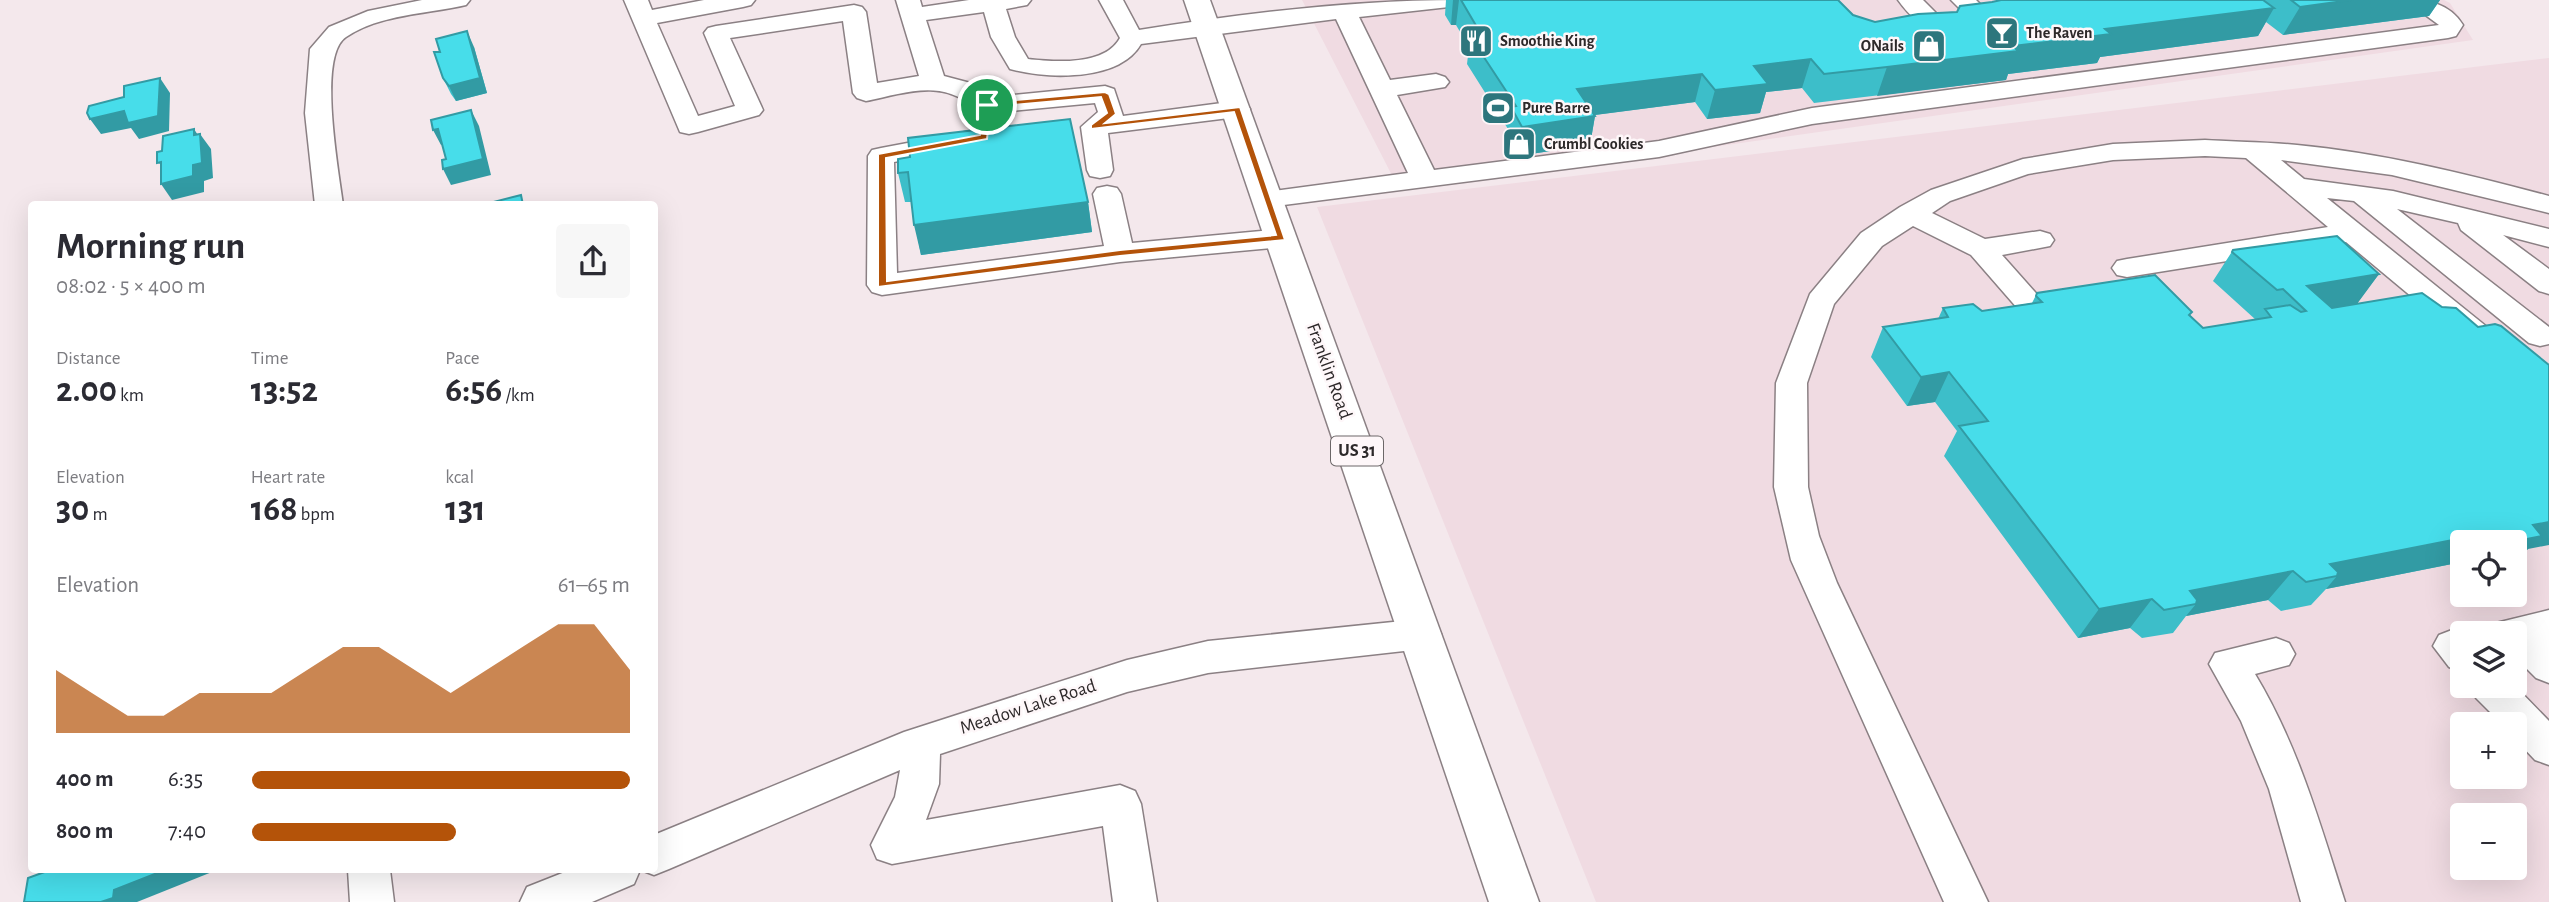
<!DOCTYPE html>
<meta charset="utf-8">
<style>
body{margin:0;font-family:"Alegreya Sans",sans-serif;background:#f7f7f7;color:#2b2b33;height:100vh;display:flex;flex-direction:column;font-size:26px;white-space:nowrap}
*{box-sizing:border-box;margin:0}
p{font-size:23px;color:#7c7c81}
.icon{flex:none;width:38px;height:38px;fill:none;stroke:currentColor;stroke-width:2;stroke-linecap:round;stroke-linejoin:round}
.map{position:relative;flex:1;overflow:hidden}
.details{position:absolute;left:28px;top:201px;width:630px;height:672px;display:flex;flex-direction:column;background:#fff;border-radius:7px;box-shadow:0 7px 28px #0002}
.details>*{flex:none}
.buttons{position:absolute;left:2450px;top:530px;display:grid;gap:14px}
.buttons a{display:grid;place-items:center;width:77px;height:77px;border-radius:7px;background:#fff;box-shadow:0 7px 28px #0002;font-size:35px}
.pin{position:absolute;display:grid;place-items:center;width:60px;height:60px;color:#fff;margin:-30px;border:4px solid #fff;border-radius:50%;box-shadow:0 2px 7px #0007}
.round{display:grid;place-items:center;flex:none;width:74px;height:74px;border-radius:7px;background:#f7f7f7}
.head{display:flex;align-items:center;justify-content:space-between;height:119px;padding:0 28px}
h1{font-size:38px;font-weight:600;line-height:52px}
.figures{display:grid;grid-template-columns:repeat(3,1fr);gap:10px;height:119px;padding:7px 28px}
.figures div{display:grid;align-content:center}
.figures b{font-size:35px;font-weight:600}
.figures small{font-size:19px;font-weight:400}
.figures p{font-size:19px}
.chart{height:196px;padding:14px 28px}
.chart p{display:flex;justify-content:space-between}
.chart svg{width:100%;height:126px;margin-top:7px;fill:#b45309;opacity:.7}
ul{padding:0 28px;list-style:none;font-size:23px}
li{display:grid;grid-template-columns:112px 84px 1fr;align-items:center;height:52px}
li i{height:18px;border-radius:9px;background:#b45309}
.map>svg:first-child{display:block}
.built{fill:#f0dbe2;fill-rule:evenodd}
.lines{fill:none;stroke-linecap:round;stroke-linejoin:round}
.minor-casing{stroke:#8b8084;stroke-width:3}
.major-casing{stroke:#8b8084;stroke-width:3}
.minor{fill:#fff;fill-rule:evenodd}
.major{fill:#fff;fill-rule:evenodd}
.wall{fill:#3dbec9}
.shaded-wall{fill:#329ba4}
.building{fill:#47ddea;stroke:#329ba4;stroke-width:2}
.route{fill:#b45309;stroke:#fff;stroke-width:2;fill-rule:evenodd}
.labels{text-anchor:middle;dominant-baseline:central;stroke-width:5;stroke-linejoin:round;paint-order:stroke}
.far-poi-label{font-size:16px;font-weight:bold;fill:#2d292a;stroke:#fef7f9;text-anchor:start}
.shield{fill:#fef7f9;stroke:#6c6768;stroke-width:2}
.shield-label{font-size:18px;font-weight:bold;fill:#2d292a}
.street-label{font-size:19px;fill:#2d292a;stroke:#fef7f9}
</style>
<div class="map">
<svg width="2549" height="902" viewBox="0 0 2549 902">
<rect width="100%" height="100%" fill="#f4e8ec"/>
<!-- built -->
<path class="built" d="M1302,0H2444L2450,3L2473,40L1400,191Z
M2549,58V902H1596L1317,207ZM2462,542H2515V595H2462ZM2462,634H2515V686H2462ZM2462,724H2515V777H2462ZM2462,816H2515V868H2462Z"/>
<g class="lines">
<!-- minor casing -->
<g class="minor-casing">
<path id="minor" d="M422,0H470L466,5C428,14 380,14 346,37C317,56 339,172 343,205H315L305,113L310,49L329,27L368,11Z
M624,0H648L652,10L704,0H755L751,5L743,7L657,23L698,116L735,106L704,33L708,28L716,26L854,5L862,7L866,12L877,83L919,76L896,0H920L922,7L969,0H1031L1027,5L1006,9L1015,37L1028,59C1055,62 1105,66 1120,38L1099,0H1123L1139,30C1246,13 1353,0 1461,0L1457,5L1449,7L1359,17L1390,80L1436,74L1445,77L1449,82L1445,87L1397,95L1434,170L1659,141L1812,108L2439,25L2405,0C2429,0 2449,3 2463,25L2456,36L2448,38L1812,124L1659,157L1268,207L1258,205L1254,199L1258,193L1408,173L1336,19L1141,44C1119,82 1048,79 1010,69L991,37L984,12L926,20L944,76L978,85L993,97L1105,86L1114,89L1123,116L1237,101L1246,104L1250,109L1246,114L1237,117L1108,133L1113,170L1110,176L1100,178L1090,176L1087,170L1081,127L1098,112L1095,103L999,112L997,137L993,143L894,162L897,273L1104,246L1093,194L1097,188L1107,186L1117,188L1121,194L1132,243L1282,229L1292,232L1296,238L1292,244L1282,247L1120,262L882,295L872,292L867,285L868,156L872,150L881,148L971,131L974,107C940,79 906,93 866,101L857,98L853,93L843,21L730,38L763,110L759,115L698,132L689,134L680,132Z
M1898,0H1923L1944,21L1940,26C1923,30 1908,14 1898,0Z
M1951,0H1976L1992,16L1988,21H1972Z
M2205,140C2236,142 2266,142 2297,145C2382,153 2466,174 2549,196V213L2392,175L2281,160L2304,179L2393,191L2549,229V247L2503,235L2549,269V294L2539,291L2461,230L2458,223L2397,209L2549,327V344L2540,346L2529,343L2354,201L2327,198L2549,377V405L2538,402L2346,242L2127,277L2117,275L2112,268L2117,261L2127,259L2328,227L2246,158L2205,156L2113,160L2028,174L1950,201L1932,213L1985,239L2040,231L2050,234L2054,240L2050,246L2002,255L2051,310L2047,317L2036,320L2025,317L1971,255L1913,226L1882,246L1834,304L1807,383L1808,487L1819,536L1837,583L1988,902H1944L1791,560L1774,487L1776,383L1810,294L1861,233L1900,207L1931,190L2023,159L2113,144Z
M2549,610V683L2536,678L2515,657V634H2491L2496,623Z
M1422,619L1435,623L1441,634L1435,645L1422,649L1208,673L1127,692L940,754L939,784L926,820L1120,785L1135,791L1141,804L1157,902H1113L1103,826L892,864L877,859L871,845L895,797L900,770L669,869L654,875L641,870H654V835L904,732L1127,660L1208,641Z
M2452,630L2462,634V672L2449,667L2433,646L2439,635Z
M2276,638L2289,643L2295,654L2289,665L2255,674C2298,745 2320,824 2345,902H2301L2269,789L2241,721L2209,664L2215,653Z
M2471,686H2515L2549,721V765L2535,760L2515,739V724H2502L2476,698Z
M348,870H390L394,902H350Z
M570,870H640L634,884L592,902H520L527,887Z"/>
</g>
<!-- major casing -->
<g class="major-casing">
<path id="major" d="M1184,0H1210L1539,902H1489Z"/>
</g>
<!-- minor -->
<use href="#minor" class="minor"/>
<!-- major -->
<use href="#major" class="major"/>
</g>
<!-- wall -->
<path class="wall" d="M1446,0H1838L1853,15L1875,22L1957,12L1999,0H2440L2429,16L2283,35L2266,22L2258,36L2100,57L2097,63L2008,74L2006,80L1814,103L1802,88L1766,92L1760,113L1707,119L1695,102L1594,115L1595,116L1590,145L1518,156L1507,136L1508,129L1467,64L1469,47L1456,25H1451L1445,15Z
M474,47L487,93L456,101L451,94L443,78L440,52Z
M898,159L1088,202L1092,232L921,255L911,202H905L898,173Z
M2233,250L2379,274L2357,303L2528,549L2515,562V542H2462V562L2326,589L2311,605L2281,611L2268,600L2186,616L2173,633L2142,638L2130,628L2078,638L1944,456L1957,431L1935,402L1907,406L1871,357L1883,327L1938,319L1943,308L1982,311L2032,303L2037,293L2190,315L2203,328L2256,320L2213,281Z"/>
<!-- shaded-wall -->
<path class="shaded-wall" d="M1453,0H1459L1456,25H1451Z
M2351,0H2440L2429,16L2283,35L2300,7Z
M2274,8L2258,36L2100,57L2097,63L2008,74L2006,80L1877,96L1887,67L2013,46L2105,29Z
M467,31L474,47L487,93L456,101L449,86Z
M1811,59L1802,88L1766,92L1760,113L1707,119L1715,90L1754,66Z
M1702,74L1695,102L1572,118L1577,89Z
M160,78L170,93L169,131L139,139L131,128L101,134L90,119Z
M471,110L479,126L491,175L451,185L443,169Z
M1595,116L1590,145L1518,156L1522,127Z
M194,129L201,140L200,134L211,149L213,178L204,181V192L172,200L161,184L194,135Z
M438,129L446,144L441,145L433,130Z
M1088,202L1092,232L921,255L914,225Z
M2379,274L2357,304L2305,312L2307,286Z
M1949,372L1935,402L1907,406L1921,377Z
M2549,522V545L2528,549L2515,562V542H2511L2533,525Z
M2498,531L2487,542H2462V562L2326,589L2337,576L2330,564Z
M2293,571L2268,600L2186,616L2196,604L2190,591Z
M2152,599L2130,628L2078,638L2099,609Z
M165,870H217L137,902H101L114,890Z"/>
<!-- building -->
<path class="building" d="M1461,0H1838L1853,15L1875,22L1918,14L1957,12L1960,6L1992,2L2001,0H2263L2274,8L2105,29L2111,34L2013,46L2018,51L1887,67L1824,74L1811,59L1754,66L1768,84L1715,90L1702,74L1577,89L1595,116L1522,127L1511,107L1516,106L1470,36L1481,34Z
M2291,0H2351L2300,7Z
M467,31L480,78L449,86L443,78L434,52H440L436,39Z
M160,78L158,116L128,123L124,111L90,119L87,113L89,106L124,97V86Z
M471,110L483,159L443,169L442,160L446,159L438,129L433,130L431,120Z
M1070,119L1088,202L914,225L908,172L898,173V159L910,157L908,138Z
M194,129V135L200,134L202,163L193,165V176L161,184V162L157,163V152L162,151L163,136Z
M521,195L523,205H482Z
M2337,236L2379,274L2307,286L2332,308L2422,293L2442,307L2456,308L2478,327L2495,324L2501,326L2549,365V522L2533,525L2542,536L2512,542L2498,531L2330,564L2338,572L2337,576L2306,582L2293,571L2190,591L2197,600L2196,604L2164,610L2152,599L2099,609L1959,426L1988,421L1949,372L1921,377L1883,327L1948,317L1943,308L1973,304L1982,311L2042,302L2036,296L2037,293L2155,275L2192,312L2189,315L2203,328L2271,317L2265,309L2290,305L2301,312L2306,311L2283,289L2277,290L2232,252L2233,250Z
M50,870H165L114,890L113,898L101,902H24L28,878Z"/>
<!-- route -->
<path class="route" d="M1105,92L1109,94L1116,114L1105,123L1240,107L1285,240L1120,256L878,287V154L980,135L984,103ZM1101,97L1107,113L1091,125V129L1234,112L1276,235L1120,250L887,281L886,158L987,139L991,107Z"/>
<!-- icons -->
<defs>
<g id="bar-square" transform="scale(1.75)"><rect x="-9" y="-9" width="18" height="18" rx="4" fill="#2d767d" stroke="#fef7f9"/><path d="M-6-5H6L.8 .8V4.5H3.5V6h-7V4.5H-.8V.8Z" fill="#fff"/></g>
<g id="restaurant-square" transform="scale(1.75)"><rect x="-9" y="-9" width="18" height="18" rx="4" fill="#2d767d" stroke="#fef7f9"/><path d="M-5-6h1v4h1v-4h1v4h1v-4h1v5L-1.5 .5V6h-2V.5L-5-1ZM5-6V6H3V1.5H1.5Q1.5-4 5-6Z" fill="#fff"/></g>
<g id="shop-square" transform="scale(1.75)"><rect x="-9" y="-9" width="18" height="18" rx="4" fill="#2d767d" stroke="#fef7f9"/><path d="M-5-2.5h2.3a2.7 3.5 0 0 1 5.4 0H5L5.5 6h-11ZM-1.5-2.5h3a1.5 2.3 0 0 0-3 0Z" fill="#fff"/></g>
<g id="stadium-square" transform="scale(1.75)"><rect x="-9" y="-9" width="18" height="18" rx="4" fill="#2d767d" stroke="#fef7f9"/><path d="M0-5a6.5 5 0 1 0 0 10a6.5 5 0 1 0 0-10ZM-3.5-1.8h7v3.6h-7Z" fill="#fff"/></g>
</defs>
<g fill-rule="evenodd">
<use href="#bar-square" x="2002" y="33"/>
<use href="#restaurant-square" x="1476" y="41"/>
<use href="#shop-square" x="1929" y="46"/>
<use href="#stadium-square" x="1498" y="108"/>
<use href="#shop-square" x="1519" y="144"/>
</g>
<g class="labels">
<!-- far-poi labels -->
<g class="far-poi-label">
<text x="2026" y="33">The Raven</text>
<text x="1500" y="41">Smoothie King</text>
<text x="1904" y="46" text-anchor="end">ONails</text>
<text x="1522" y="108">Pure Barre</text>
<text x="1544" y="144">Crumbl Cookies</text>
</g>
<!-- shield labels -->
<rect class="shield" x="1331" y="436.5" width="52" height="29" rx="5"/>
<g class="shield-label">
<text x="1357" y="451">US 31</text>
</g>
<!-- street labels -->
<g class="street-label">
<text transform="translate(1329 371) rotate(70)">Franklin Road</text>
<text transform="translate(1028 707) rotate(-18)">Meadow Lake Road</text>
</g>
</g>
</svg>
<div class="buttons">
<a><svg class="icon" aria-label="locate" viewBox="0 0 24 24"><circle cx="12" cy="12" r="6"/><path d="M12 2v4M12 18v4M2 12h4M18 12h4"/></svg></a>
<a><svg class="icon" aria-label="layers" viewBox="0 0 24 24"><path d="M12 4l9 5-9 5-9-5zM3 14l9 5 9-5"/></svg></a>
<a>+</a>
<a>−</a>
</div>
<div class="pin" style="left:987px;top:105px;background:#1e9e55"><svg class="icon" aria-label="arrive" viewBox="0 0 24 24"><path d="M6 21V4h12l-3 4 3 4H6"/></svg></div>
<section class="details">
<div class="head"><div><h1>Morning run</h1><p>08:02 · 5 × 400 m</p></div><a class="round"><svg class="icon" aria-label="share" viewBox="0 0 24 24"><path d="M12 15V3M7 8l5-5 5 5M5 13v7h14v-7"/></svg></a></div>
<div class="figures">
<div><p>Distance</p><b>2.00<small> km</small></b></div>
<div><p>Time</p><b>13:52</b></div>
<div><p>Pace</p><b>6:56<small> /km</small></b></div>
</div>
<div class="figures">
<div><p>Elevation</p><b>30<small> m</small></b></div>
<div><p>Heart rate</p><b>168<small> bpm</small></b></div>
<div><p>kcal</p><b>131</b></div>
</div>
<div class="chart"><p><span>Elevation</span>61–65 m</p>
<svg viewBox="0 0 160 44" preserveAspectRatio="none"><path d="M0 44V22L10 30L20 38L30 38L40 30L50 30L60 30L70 22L80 14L90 14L100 22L110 30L120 22L130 14L140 6L150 6L160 22V44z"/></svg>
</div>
<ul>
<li><b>400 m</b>6:35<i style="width:100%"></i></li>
<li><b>800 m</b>7:40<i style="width:54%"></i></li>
</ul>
</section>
</div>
